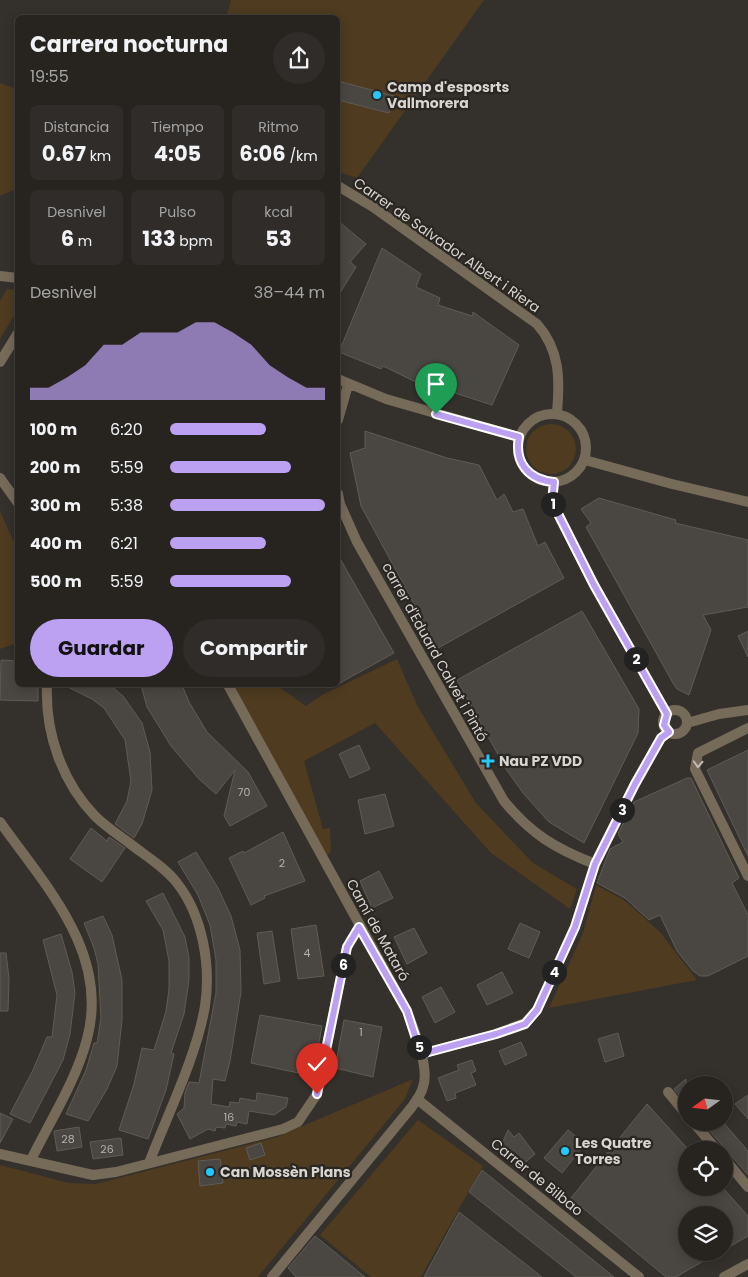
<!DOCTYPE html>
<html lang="es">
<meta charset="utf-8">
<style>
body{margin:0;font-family:Poppins,sans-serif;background:#2f2c29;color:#f1f3f6;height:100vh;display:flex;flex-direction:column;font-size:19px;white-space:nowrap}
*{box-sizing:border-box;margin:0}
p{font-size:16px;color:#a4a4a5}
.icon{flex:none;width:28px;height:28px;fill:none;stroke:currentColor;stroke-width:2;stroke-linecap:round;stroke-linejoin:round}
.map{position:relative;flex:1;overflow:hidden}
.sheet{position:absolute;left:15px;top:15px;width:325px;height:672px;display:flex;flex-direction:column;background:#272420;border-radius:8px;box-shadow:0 2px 12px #0003,0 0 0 1px #43413e}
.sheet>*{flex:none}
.needle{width:32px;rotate:255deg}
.fabs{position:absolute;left:678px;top:1076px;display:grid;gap:10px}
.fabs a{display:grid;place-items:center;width:55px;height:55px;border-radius:50%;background:#272420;box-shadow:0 2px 12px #0003,0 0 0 1px #43413e;font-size:25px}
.pin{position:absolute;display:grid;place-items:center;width:42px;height:42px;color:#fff;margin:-51px -21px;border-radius:50% 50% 50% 0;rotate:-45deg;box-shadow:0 0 5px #0007}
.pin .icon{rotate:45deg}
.km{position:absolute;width:25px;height:25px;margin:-12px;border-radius:50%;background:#222;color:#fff;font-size:14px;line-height:25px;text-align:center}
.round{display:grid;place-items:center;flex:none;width:52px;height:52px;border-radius:26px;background:#2f2c29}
.headline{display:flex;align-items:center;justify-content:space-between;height:85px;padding:0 15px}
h1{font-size:22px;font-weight:700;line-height:38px}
.figures{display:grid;grid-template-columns:repeat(3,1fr);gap:8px;height:85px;padding:5px 15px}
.figures div{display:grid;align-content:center;border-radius:8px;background:#2f2c29;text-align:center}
.figures b{font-size:21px;font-weight:700}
.figures small{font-size:14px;font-weight:400}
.figures p{font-size:14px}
.chart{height:140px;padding:10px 15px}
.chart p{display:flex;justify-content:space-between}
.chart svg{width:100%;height:90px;margin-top:5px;fill:#bca0f2;opacity:.7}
.cta{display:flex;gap:10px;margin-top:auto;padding:10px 15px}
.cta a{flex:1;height:58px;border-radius:30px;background:#bca0f2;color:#111;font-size:20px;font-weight:700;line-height:58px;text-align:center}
.cta a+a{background:#2f2c29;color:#f1f3f6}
ul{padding:0 15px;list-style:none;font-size:16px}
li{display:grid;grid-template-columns:80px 60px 1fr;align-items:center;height:38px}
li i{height:12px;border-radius:6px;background:#bca0f2}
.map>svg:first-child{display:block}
.green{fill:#4e3b20}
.building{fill:#4a4641;stroke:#5f5b55}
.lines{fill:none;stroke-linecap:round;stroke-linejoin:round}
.minor{stroke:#766a59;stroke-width:10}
.tertiary{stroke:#766a59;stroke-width:10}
.oneway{stroke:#bfbab3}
.route-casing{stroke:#fff;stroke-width:10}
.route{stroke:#bca0f2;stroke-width:6}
.poi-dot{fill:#23c9fe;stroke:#2a2621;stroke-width:2}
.labels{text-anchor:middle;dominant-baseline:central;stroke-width:4.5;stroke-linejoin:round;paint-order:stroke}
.number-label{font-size:11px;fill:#b4b0ad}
.poi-label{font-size:14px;font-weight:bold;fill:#d7d4d1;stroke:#2a2621;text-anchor:start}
.street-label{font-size:14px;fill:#d7d4d1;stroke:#2a2621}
</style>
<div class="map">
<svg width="748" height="1277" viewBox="0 0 748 1277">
<rect width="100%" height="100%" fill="#34302b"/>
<!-- green -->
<path class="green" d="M231,0H484L357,178L338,172V18H226Z
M0,83L17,89L18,188L0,196Z
M7,289L17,290V311L0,339V301Z
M526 449a25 25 0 1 1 50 0a25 25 0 1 1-50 0Z
M0,511L17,549V643L0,649Z
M397,659L418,707L476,803L533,863L577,889L570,909L491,853L375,723L304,761L323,829L330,828L331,852L327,855L232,685H276L306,706L322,695Z
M596,885L624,900L660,932L697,980L549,1008L583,933Z
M413,1079L405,1099L258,1277H0V1165L69,1183L96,1184L277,1137Z
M418,1120L483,1166L421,1277H371L320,1235Z"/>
<!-- building -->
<path class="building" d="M338,81L394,96L389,113L338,100Z
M338,221L366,244L350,262L356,267L338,296Z
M382,248L421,274L416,287L440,298L438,305L472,316L473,312L519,345L492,405L427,384L426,387L383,366L381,369L339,352Z
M365,431L447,458L479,465L497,500L504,494L513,512L523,509L538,546L545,542L564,578L438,648L361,506L350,453L365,448Z
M599,498L676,520L675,523L748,540V607L703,615L711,630L689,695L677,689L673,683L586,527L591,523L581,509Z
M338,555L394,653L338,684Z
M582,611L639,709L638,733L584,843L549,822L523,793L506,769L457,680Z
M748,631V657L738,636Z
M1,660L18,661V685H38V701L0,700Z
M64,685H110L123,696L142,723L150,752L152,790L142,824L134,838L115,824L127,801L131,781L125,740L104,708L92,699Z
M141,685H182L189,702L207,732L248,772L267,806L230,826L224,816L235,770L216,794L199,779L171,746L147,707Z
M359,745L370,769L350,778L339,754Z
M748,750V856L707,770Z
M687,778H691L739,878L732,883L748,915V956L708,976H700L693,971L677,951L660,915L649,920L625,898L597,883L610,849L623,842L618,834L634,802Z
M385,794L394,826L365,834L358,800Z
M91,828L107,841L109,837L125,848L102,882L70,859Z
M283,832L305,881L264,896L265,898L251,905L229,858L243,851L244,853Z
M196,852L218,888L231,916L240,950L241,992L230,1061L225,1081L213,1079L211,1104L229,1107L230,1102L239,1103L240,1098L256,1101L257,1093L288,1098L286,1107L274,1115L249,1111L247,1124L237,1122L236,1126L226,1124L225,1128L216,1127L215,1131L208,1129L190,1139L177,1114L184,1108L185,1093L189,1082L199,1083L216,993V960L210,925L198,895L178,862Z
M379,871L393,898L372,908L360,881Z
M163,893L185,937L189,958V980L184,1014L171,1053L174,1054L166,1090L148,1139L119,1130L134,1084L142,1048L154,1050L166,1011L169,989V961L163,930L146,901Z
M103,916L112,935L122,980V1020L117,1066L107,1089L88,1121L66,1114L86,1070L94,1043H97L101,1018L98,964L94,948L84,923Z
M520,923L540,932L529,958L508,949Z
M316,925L324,976L298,979L291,929Z
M414,928L427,953L407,964L394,937Z
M272,931L280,981L264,984L257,933Z
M61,934L72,972L75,993L70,1034L63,1060L30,1123L10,1114L33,1070L47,1037H52L57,995L43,940Z
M0,953H6L9,978L8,1011H0Z
M502,972L513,993L487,1005L477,985Z
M441,987L455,1012L435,1023L422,997Z
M260,1015L322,1026L313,1076L251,1063Z
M344,1020L382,1027L373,1077L335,1068Z
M618,1033L624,1056L605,1062L598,1039Z
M521,1042L527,1055L505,1065L499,1051Z
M472,1060L476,1071L471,1073L476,1085L455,1093L456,1098L447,1101L438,1078L459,1070L457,1065Z
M686,1079V1103L674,1089Z
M748,1095V1119L735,1104Z
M647,1104L686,1147V1188H723L748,1216V1236L724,1250V1215H686V1252H719L676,1277H666L571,1198Z
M0,1113L13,1119L0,1143Z
M702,1122H723L748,1151V1175Z
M79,1127L82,1147L57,1151L54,1131Z
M508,1130L514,1137L519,1133L535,1154L520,1167L502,1144Z
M568,1130L585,1144L562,1173L544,1158Z
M121,1138L123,1155L93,1159L90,1142Z
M261,1143L265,1155L250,1160L246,1148Z
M220,1159L223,1183L200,1186L198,1161Z
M482,1170L614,1277H576L469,1192Z
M459,1212L542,1277H424Z
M315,1236L365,1277H296L288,1268Z"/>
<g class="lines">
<!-- minor -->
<path class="minor" d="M0,362L18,333
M338,379L386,399L519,437
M338,420L348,385
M0,478L18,503
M554,483L552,502L594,585L667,714
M338,494L340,504L357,542L504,801C531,834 556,849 595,864
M47,685C45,733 62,782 95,816C105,826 117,834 128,842C144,855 165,867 177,883C203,916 211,966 205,1006C197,1055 167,1116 149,1163
M228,685L407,1011C414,1030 430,1068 423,1087C421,1095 416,1101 411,1108L272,1277
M663 722a12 12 0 1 1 24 0a12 12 0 1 1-24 0Z
M687,723L719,714L748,710
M748,728L698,753L695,769L748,876
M0,822C46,887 110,953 87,1039C76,1081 50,1121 31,1160
M421,1054L496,1034L525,1023L537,1010L575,927L595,864L635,784L661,738L669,732
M668,1092L686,1114
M417,1099L639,1277
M693,1122L717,1150
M0,1154L93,1175L116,1172L283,1129L298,1122L317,1094L347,947L359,927
M724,1158L748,1187
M724,1277L748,1264"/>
<!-- tertiary -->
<path class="tertiary" d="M338,186L373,207L537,324C560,350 560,379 557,413
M0,276L18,278
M518 448a34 34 0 1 1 68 0a34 34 0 1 1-68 0Z
M585,460L672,484L748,502"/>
</g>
<!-- one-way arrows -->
<defs><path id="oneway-chevron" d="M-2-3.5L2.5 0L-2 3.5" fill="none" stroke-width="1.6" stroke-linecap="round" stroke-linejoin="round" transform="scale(1.25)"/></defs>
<use class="oneway" href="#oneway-chevron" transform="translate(698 764) rotate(93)"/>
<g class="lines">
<!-- route casing -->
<g class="route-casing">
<path id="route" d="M317,1094L347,947L359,927L407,1011L421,1054L496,1034L525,1024L537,1010L575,927L595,864L635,784L661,738L669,732L664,725L667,714L594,585L552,502L554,482C529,480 514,463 519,437L436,414"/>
</g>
<!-- route -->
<use href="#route" class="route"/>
</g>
<!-- markers -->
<g class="poi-dot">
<circle cx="377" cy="95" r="5"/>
<path d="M485.5 753.5h5v5h5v5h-5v5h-5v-5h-5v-5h5z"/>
<circle cx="565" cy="1151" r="5"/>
<circle cx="210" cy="1172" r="5"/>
</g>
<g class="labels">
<!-- number labels -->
<g class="number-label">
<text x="244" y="792">70</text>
<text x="282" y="863">2</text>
<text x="307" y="953">4</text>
<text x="361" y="1032">1</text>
<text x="229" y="1117">16</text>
<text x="68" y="1139">28</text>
<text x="107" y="1149">26</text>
</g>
<!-- poi labels -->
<g class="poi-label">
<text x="387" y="87">Camp d'esposrts<tspan x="387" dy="16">Vallmorera</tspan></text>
<text x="499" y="761">Nau PZ VDD</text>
<text x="575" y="1143">Les Quatre<tspan x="575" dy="16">Torres</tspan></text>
<text x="220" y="1172">Can Mossèn Plans</text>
</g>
<!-- street labels -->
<g class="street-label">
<text transform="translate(447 245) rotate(35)">Carrer de Salvador Albert i Riera</text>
<text transform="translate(435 652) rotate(61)">carrer d'Eduard Calvet i Pintó</text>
<text transform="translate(378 930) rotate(61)">Camí de Mataró</text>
<text transform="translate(537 1177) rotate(39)">Carrer de Bilbao</text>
</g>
</g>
</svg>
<div class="fabs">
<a><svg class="needle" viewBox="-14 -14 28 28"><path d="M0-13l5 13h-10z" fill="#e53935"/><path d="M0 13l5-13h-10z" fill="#a4a4a5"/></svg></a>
<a><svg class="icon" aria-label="locate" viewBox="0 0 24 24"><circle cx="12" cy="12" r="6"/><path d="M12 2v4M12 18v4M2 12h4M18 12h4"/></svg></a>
<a><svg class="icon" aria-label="layers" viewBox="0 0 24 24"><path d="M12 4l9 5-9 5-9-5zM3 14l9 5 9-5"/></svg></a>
</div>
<div class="pin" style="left:436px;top:414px;background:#1e9e55"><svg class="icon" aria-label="arrive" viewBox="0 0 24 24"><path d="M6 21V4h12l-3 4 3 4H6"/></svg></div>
<div class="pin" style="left:317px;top:1094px;background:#d93025"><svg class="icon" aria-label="check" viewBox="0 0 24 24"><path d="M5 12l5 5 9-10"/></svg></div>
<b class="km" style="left:553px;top:504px">1</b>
<b class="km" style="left:636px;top:659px">2</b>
<b class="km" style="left:622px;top:810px">3</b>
<b class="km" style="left:554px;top:972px">4</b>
<b class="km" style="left:419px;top:1047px">5</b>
<b class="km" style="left:343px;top:965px">6</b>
<section class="sheet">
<div class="headline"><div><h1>Carrera nocturna</h1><p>19:55</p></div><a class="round"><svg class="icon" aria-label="share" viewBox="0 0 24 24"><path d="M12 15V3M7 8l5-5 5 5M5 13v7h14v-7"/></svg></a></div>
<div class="figures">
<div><p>Distancia</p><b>0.67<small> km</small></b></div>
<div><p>Tiempo</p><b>4:05</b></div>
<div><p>Ritmo</p><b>6:06<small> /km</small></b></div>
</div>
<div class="figures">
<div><p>Desnivel</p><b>6<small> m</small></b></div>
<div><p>Pulso</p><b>133<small> bpm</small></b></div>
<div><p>kcal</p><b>53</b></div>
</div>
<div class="chart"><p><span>Desnivel</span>38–44 m</p>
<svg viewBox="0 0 160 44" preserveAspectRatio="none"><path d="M0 44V38L10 38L20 33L30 27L40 17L50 17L60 11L70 11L80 11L90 6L100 6L110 11L120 17L130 27L140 33L150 38L160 38V44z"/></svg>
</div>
<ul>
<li><b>100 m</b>6:20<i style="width:62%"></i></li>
<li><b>200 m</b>5:59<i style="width:78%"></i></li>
<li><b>300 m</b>5:38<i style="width:100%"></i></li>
<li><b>400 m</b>6:21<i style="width:62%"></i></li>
<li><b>500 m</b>5:59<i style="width:78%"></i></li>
</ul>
<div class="cta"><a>Guardar</a><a>Compartir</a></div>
</section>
</div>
